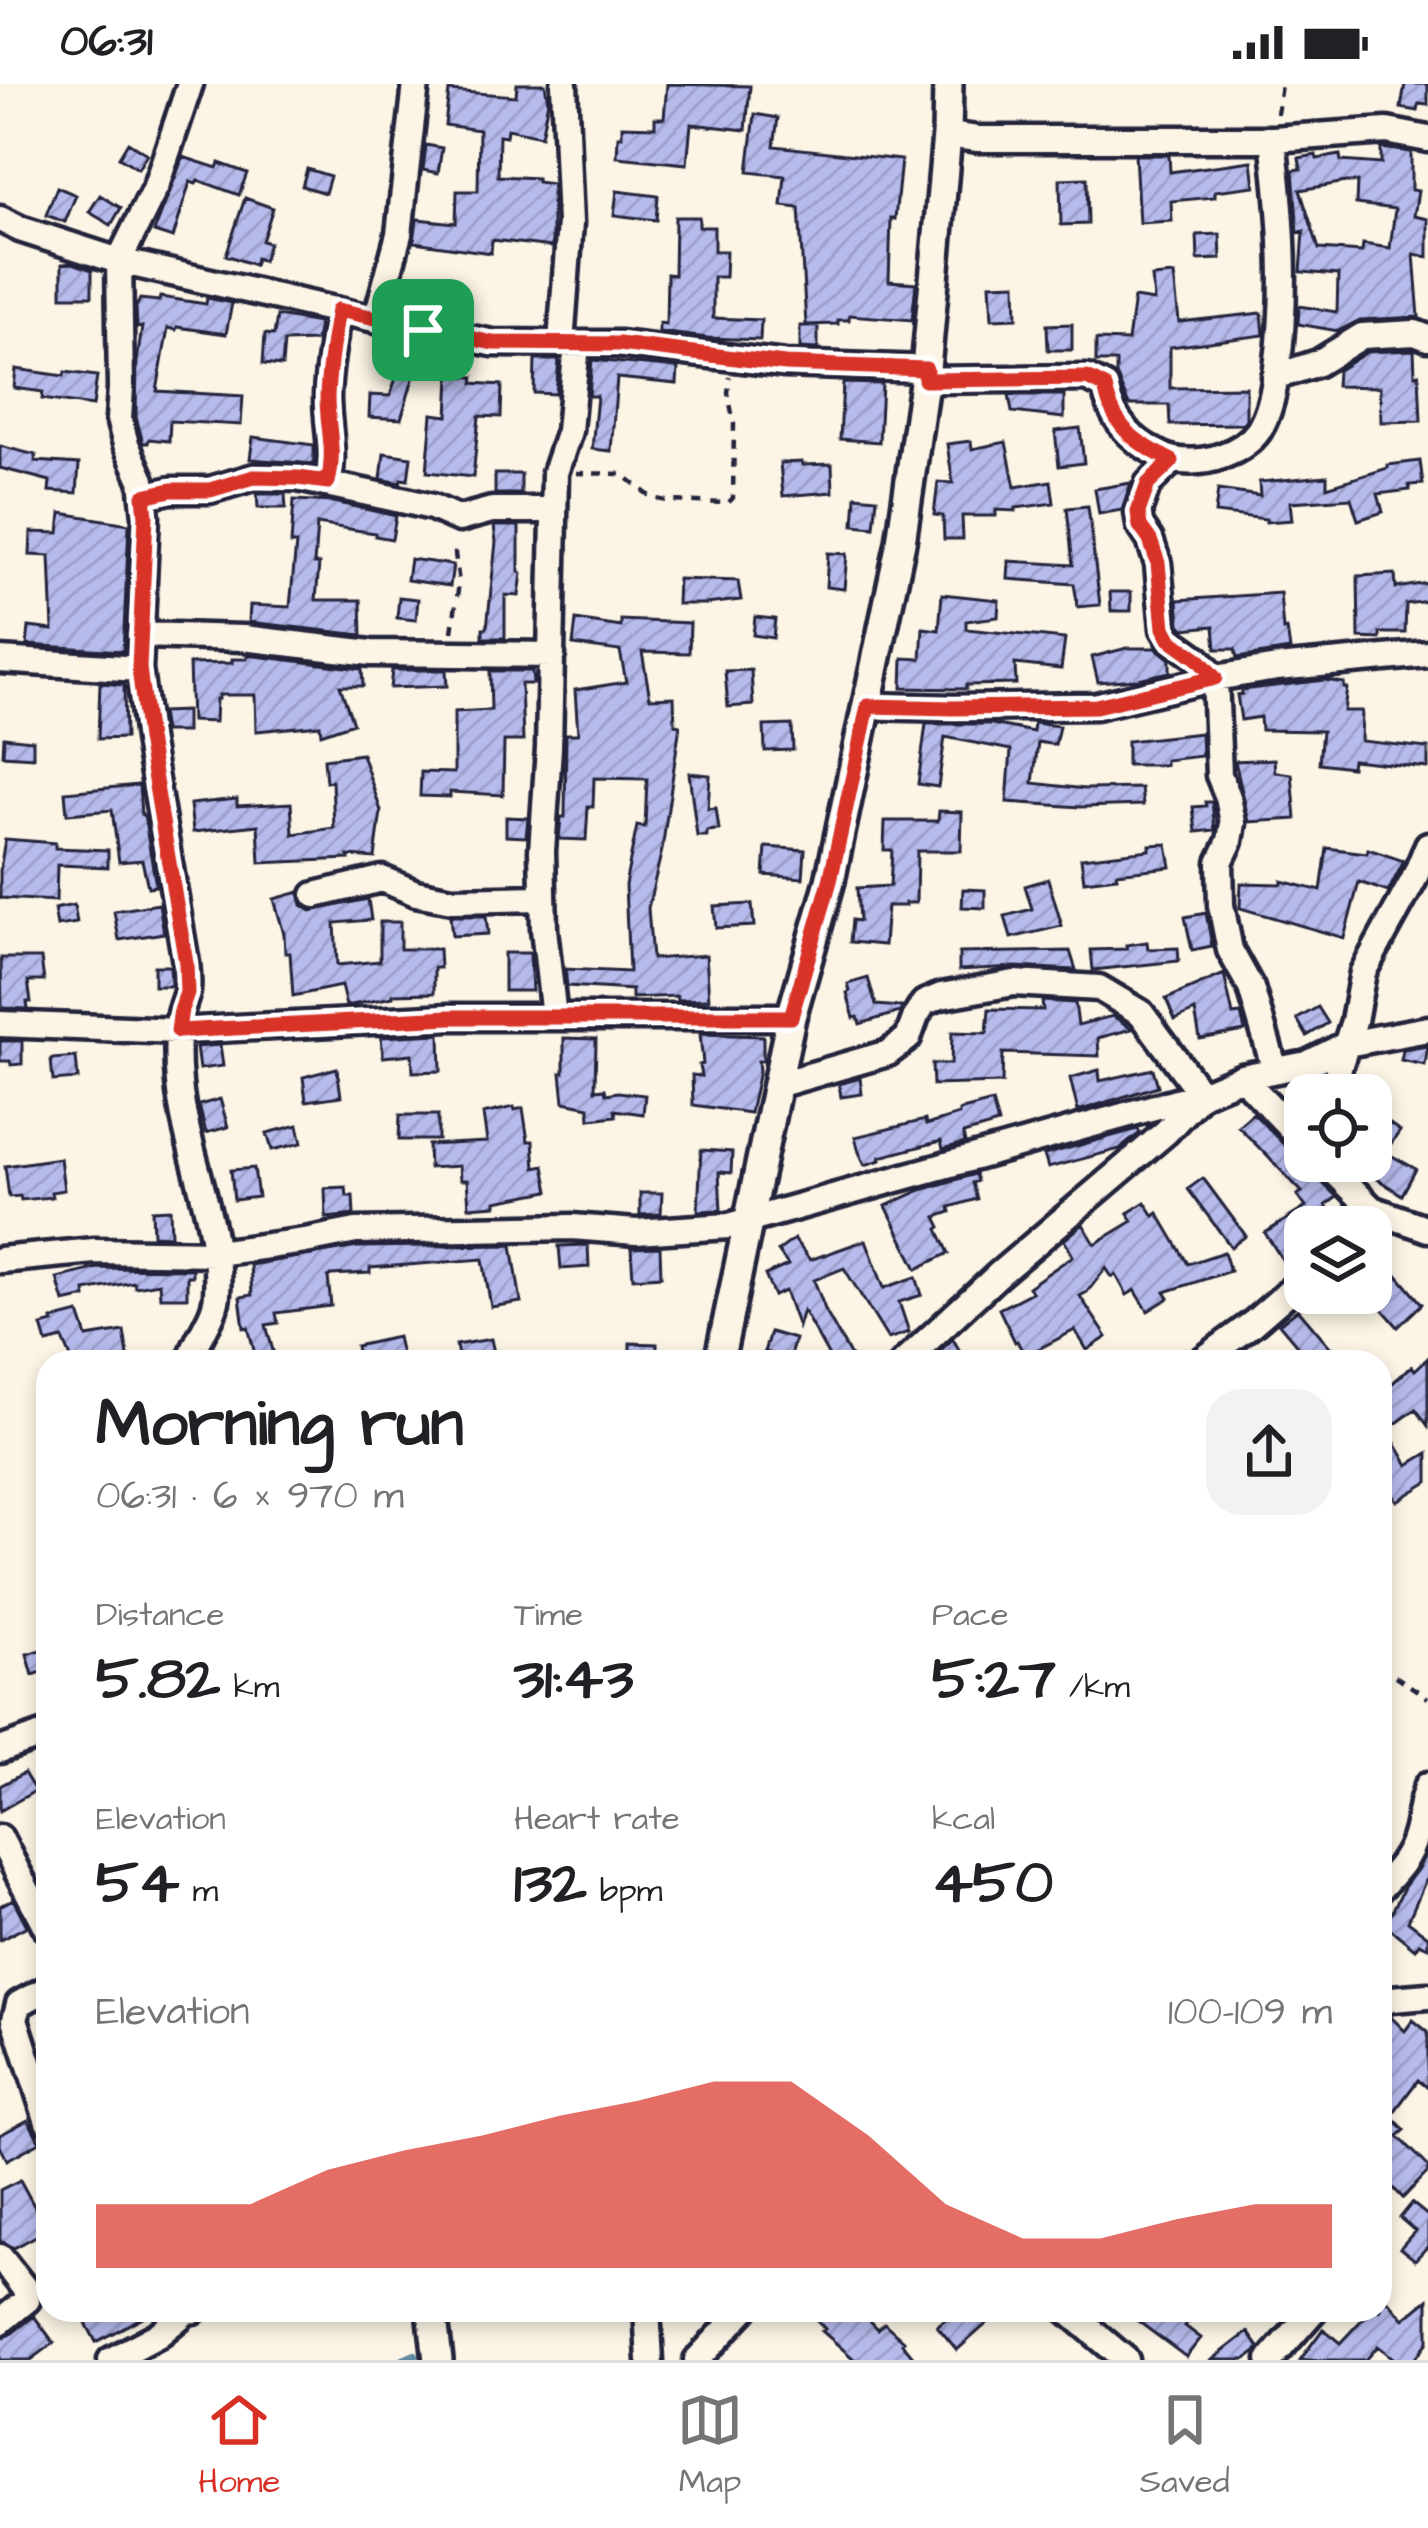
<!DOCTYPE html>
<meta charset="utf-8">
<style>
body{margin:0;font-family:"Architects Daughter",sans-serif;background:#f2f2f2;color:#202124;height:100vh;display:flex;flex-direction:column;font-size:45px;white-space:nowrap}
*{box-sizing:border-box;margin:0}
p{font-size:39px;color:#757577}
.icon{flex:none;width:66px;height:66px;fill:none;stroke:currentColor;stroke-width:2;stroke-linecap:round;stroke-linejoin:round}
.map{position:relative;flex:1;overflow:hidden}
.details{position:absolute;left:36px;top:1266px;width:1356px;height:972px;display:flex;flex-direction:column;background:#fff;border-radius:36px;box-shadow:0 6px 18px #0003}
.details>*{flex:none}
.tools{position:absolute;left:1284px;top:990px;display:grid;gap:24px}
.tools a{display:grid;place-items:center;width:108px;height:108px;border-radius:24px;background:#fff;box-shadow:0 6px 18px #0003;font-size:60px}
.pin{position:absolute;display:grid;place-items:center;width:102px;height:102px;color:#fff;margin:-51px;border-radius:24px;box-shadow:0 6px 18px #0006}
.round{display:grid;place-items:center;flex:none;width:126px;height:126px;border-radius:36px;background:#f2f2f2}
.headline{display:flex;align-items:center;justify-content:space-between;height:204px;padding:0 60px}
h1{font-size:66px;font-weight:700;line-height:90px}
.figures{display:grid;grid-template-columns:repeat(3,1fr);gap:18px;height:204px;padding:12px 60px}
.figures div{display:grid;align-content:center}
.figures b{font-size:60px;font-weight:700}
.figures small{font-size:33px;font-weight:400}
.figures p{font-size:33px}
.chart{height:336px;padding:24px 60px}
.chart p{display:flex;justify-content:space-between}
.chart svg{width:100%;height:216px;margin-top:12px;fill:#d93025;opacity:.7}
.status{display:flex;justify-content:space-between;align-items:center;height:84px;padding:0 60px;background:#fff;direction:ltr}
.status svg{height:33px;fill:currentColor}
.dock{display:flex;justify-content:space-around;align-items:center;height:168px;border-top:3px solid #e0e0e0;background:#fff;font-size:33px;color:#757577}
.dock a{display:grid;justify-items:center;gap:6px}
.dock .selected{color:#d93025}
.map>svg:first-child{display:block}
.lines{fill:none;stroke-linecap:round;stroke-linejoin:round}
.stream{stroke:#5f8aa3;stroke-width:8}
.building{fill:url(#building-hatch);stroke:#22223b;stroke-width:3;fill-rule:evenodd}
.minor-casing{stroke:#22223b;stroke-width:33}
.tertiary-casing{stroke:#22223b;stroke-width:36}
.path{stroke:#22223b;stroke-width:4.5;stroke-dasharray:9 9;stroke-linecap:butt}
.minor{stroke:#fcf5e5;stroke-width:24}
.tertiary{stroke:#fcf5e5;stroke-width:27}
.route-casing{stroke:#fff;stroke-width:24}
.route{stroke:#d93025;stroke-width:15}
</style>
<div class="status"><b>06:31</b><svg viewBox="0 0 49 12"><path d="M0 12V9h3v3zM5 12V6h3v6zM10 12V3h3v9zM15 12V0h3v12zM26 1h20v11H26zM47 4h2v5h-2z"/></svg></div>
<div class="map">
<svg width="1428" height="2276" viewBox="0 0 1428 2276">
<defs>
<pattern id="building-hatch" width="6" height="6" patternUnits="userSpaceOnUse" patternTransform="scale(3)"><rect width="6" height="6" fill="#b7bbec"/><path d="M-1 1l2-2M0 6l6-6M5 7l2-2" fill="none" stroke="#9da0cb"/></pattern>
</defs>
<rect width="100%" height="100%" fill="#fcf5e5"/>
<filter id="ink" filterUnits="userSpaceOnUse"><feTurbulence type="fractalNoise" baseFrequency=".00833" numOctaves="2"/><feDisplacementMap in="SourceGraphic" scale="24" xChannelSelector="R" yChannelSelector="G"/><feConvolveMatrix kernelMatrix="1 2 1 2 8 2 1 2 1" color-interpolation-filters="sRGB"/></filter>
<g filter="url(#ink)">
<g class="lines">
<!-- stream -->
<path class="stream" d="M403,2276L415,2271"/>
</g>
<!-- building -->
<path class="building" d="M517,0H545L548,17L541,52L507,45L506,52L499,51L498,92L537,94V98L552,100V163L492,156L491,169L414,158L417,135L456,139L457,107H478L479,46L445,41L449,7L516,12Z
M667,0L750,2L746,46L691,40L687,80L617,73L618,52H622V42L655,43V34H664Z
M1405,0H1428V21L1419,20L1418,27L1401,24Z
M755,30L778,34L774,62L901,76L895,135L891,134L889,197L916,199L912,236L849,231V236H838V240L806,241L799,124L782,122L785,92L748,88Z
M128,58L147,70L138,85L119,73Z
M426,61L442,64L438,89L423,86Z
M1381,64L1411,68V106L1418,107L1414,132L1428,135V173L1414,170L1419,233L1360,236L1338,247L1298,240L1299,222L1337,228L1338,191L1301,188L1304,147L1298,149L1293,86L1301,85L1299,74L1316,71L1317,75L1340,71L1341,77L1381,80ZM1346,98H1357L1356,120L1395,125L1390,164L1363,160L1362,168L1319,165L1300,106Z
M1135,71H1169L1170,88L1252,77L1255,102L1215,107V113L1171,117L1172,137L1139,139Z
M183,73L217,84L219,79L247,89L239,111L198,96L196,100L190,98L173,154L154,148Z
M307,85L330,92L325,109L302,102Z
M1087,94L1088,140L1061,141L1060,95Z
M57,103L76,111L65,138L46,131Z
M617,107L658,112L656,136L614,131Z
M100,111L121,124L111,141L89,128Z
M245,114L273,124L262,157L269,159L263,177L256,174L254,181L226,171Z
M675,133H699V143H714V167H726L725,193H713V234L761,236L760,256L708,254L659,248V239L666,240L667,190L674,191Z
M1220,150L1221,175L1198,176L1197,151Z
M73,179L92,186V212H62V180Z
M1174,191L1179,238L1262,229L1264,251L1170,263V304L1246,303V336L1243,340L1170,341L1169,321H1129L1116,291V278H1096V256L1128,257L1134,214L1154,217L1152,193Z
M1016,199L1017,234L992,235L990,200Z
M160,213L206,220L207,214L232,219L226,250L177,243L176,246L168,244L157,307L243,312L241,341L170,337L169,357L149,355L148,359H143L136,333L137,278L142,243L137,244L136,223L140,215L159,217Z
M277,232L319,239L316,257L284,258L282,282L263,280L265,250L274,251Z
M1072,240V266H1048L1047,241Z
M800,242H818V265L800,264Z
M1414,266L1415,291L1419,290L1421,337L1381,338L1380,303L1336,302L1337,287L1367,268Z
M404,270L419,275L401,335L369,333L370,311L390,312Z
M535,276H559L556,310L534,309Z
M592,276L678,284L677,300L617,294L611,367L592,365L597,312H589Z
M16,285L64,292L65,288L97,292L93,322L42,315L43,308L14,304Z
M450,292L474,293L473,299L502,301L501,333L479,332L473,393L427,388L432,330L448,332Z
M843,299L882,300L879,358L840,355Z
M1009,311H1064V334L1012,328Z
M1080,344L1084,379L1059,382L1055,347Z
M253,353L314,361V380L250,375Z
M971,357L972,365L1006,358L1015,403L1051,397L1054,419L1016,424V427L996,426V432H962L963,455H944L943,432L934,431L938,398L953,399L947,360Z
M0,362L36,371L35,377L79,380L77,409L49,407L50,397L0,384Z
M384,369L411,373L408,396L401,395L400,399L381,395Z
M1420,377L1423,400L1409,401L1410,406L1378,410L1383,428L1358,436L1351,414L1290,418L1292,436L1266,438V435L1215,429L1218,406L1260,412L1259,398L1327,392V403L1388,384V381Z
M802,378V381L832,380L833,408L783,412L780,379Z
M495,390H521V410H495Z
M1131,399L1122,426L1099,430L1095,405Z
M257,410H285L286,424H258Z
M856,412L877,414L874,443L854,441Z
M294,416L334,418L396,432L392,455L375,452V449L317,440L314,480H319L316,516H361L362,551L249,538L250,521L290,523L296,460H291Z
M1088,422L1100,521L1078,523L1074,500L1008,495L1009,477L1073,481L1067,424Z
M61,429L129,440L123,567L27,561L29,543L53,546L50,472L30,471L31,448L59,449Z
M494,442H519V488L522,489L519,512L505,511V554H483V544H487L496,458Z
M828,469L847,470L844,505L826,503Z
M410,475L453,481L450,502L407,496Z
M1395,490L1396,504L1428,499V517L1406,520L1405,549H1380V555L1359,554L1358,492Z
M678,495L738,497L741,516L706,520H677Z
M1110,508H1131V527H1111Z
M1280,509L1283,546L1287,545L1290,566L1237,574L1235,565H1216L1214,542L1184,545L1180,540L1178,516Z
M942,510L999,516L998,533L966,537V545L1065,555L1061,585L1015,580L1016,600L966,601V605L902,604L903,574L921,575L923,544L939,546Z
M399,513L418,515L416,536L397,534Z
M755,533L775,535L773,554L753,551Z
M576,536L621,543V536L690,539L689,569L642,568L650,614L674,613L675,640L680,641L662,766L648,824L652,875L706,871L709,915L677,916V912L632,914V906L567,902L565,885L629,888L625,801L637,742L645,743L647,695L594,694L593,723H588L586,756L559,755L561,733H565L566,650H578L575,606L626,598L620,567L573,561Z
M1127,564H1156L1170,575V588L1138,595L1098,598L1092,573Z
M247,571L362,585L363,602H340L353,639L321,650L320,641L256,647L255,611H219V615H216L215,638L191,637L189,580L232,579V575H247Z
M392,586H446L447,602L390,604Z
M751,586L753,621L728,623L725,587Z
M490,587H532L533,600H521L523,657H504L503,711L450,708V713L420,712L421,688L454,689V628L491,626Z
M1325,596L1344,599V604H1347L1344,627H1362L1361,657L1428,664V684L1352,676L1351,683L1319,679L1322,647L1261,646L1260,633L1241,636L1237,611L1242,610V606Z
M100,599L124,601L125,654L98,655Z
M186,627V648H164L161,628Z
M1034,639L1059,642L1055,661L1038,658L1033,699L1085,705L1141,704L1143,721L1081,723L1007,718L1011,666L945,653L938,703L918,700L926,640H992L1033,648Z
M792,641L793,666L765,667L764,642Z
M1201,649L1202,672L1165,676V681H1127V657Z
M4,653L33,656V673L3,671Z
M362,670L381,727L375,774L348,772L349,775L260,779L258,741L193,748L190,720L237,715V722L291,719L293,750L334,744L332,697L326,698L324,675Z
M1274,675L1275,688L1292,690L1296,735L1249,738L1235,677Z
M689,689L710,691L708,725L716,724L719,746L707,747V752H697Z
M139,701L141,731H144L156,802L148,803L142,776L119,778L112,726L67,730L65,708Z
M1205,718H1212L1215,746L1196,748L1193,723L1206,722Z
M939,727L962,728L961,767H917L916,819H905V822H887L884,861L850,858L852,836L859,837L857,804L890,802L892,766H884L885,737H938Z
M506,733L528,734L526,753L506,752Z
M5,755L55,759V764L108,766V783L57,781L56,817L0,814V786Z
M1167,760L1171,783L1116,789L1117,793L1084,797L1081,774L1150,766V761Z
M766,763L805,766L803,794L764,791Z
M1327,764L1367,769L1368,765L1404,777L1388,808L1359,798L1344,854L1240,824L1241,799L1282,800V797L1321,807Z
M1048,795L1062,842L1011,854L1005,832L1032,825L1025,802Z
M963,805L985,806V824L962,823Z
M299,808L302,821L311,827L368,815L371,836L335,839L337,881L380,877V838H400V865H439L440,884H434V909L393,910V913L346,922L341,902L293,912L290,869H285L284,850L274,815Z
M159,820L164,849L119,856L114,827Z
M752,820L754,842L716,844L714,822Z
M74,821L77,839L57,842L54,825Z
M1206,829L1212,862L1192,866L1185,833Z
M450,832H486L488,850L452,852Z
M1147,858L1148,865L1178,864L1179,877L1093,886L1091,866L1127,865L1126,861Z
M1070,867L1076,886L1015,883L959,886V869Z
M504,869H530L532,907H504Z
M1,874H41L44,897H28L31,918H27L28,925L2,924Z
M154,882H170L171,902H154Z
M1224,890L1233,931L1241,930L1245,947L1200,955L1195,927L1175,936L1166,915Z
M868,894L876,921L902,923L900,928L860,940L858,933L854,934L847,909L850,907L848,900Z
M1042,917L1075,919L1078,941L1113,932L1132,945L1098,954L1099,972L1003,969L1002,999L933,1001L932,980H951L952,948L987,949L989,925L1043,926Z
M1318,923L1328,939L1307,952L1297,935Z
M440,950L441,987L413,988L412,970L383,973L381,953Z
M700,950L763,952V977H758L759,987L750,1029L693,1021L692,991L701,992L699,981L703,980Z
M564,954L596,955L595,1006L605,1005L606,1010L618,1008L645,1011L643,1030L615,1026L616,1032L590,1035L589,1023L564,1018L561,989H564Z
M0,957H22V980L11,981L10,977H0Z
M220,961L223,982L199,985L196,963Z
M1428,962L1425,981L1401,976L1403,966Z
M76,973L78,995L53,997L51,975Z
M337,984L341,1012L306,1017L303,993Z
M1153,985L1158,1002L1078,1027L1070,994L1099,986L1100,997Z
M860,994L862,1010L841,1013L839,1000Z
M220,1015L228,1043L206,1049L199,1021Z
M992,1018L998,1040L963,1050L965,1059L943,1065L941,1057L880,1073L881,1076L865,1081L859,1068L855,1053L925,1036L926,1041L959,1031V1027Z
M514,1023L515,1026L523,1024L528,1057H533L535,1084L544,1082L549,1107L496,1117V1121L469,1123L467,1096H460L459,1082L429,1084L428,1061L487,1058L483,1030Z
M1253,1029L1293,1070L1308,1077L1312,1089L1337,1113L1326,1121L1339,1143H1305V1153L1294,1159L1305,1178L1289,1186L1265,1149L1306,1123L1297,1111L1302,1108L1238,1042Z
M400,1031H438V1056H399Z
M1379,1032L1400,1047L1385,1068L1416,1085L1402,1111L1371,1091V1043Z
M298,1041L302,1059L272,1066L267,1049Z
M1138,1045L1140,1049L1120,1065L1048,1084L1044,1071Z
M701,1066L732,1068L731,1089L719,1088L721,1126L698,1127Z
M60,1074L64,1106L51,1108L52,1113L21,1116L20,1112L9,1113L5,1082Z
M254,1084L258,1113L234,1116L231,1086Z
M975,1090L977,1097L972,1099L977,1115L950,1123L951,1128L936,1133L941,1143L938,1145L949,1169L917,1185L886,1122L921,1106Z
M1203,1094L1246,1152L1231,1163L1188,1105Z
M346,1103L347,1112H353L354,1131L326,1134L325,1104Z
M640,1109H662L661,1130L640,1131Z
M1145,1118L1154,1132L1158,1129L1188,1180L1224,1168L1230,1187L1165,1208L1169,1214L1148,1227L1135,1206L1127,1211L1116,1191L1112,1193L1106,1184L1087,1208L1080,1212L1107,1253L1087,1266L1075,1246L1025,1272L1017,1257L1015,1258L999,1225L1032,1208L1028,1203L1073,1172L1064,1156L1083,1140L1095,1160L1133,1137L1128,1129Z
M170,1125L171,1152L153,1151L152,1126Z
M794,1155L810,1176L866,1156L884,1204L916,1193L922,1211L899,1218L909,1248L888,1255L844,1184L814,1196L826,1228L854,1278H832L803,1226L798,1243L785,1207L774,1212L765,1191L788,1181L778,1167Z
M512,1161L521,1218L491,1223L483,1175L370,1184V1189L331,1191L328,1193L331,1222L276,1229L278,1239L266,1241L276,1278H257L248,1243L244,1244L240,1213L252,1211L250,1181L358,1163Z
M588,1161L589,1183L561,1185L559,1162Z
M660,1163L661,1192L633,1194L631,1164Z
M1371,1163L1383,1189L1390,1182L1422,1220L1398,1243L1371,1212Z
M98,1184L192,1185V1192H187V1213H160L159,1199L135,1203L134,1198L85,1207L86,1213L64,1218L57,1194Z
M1298,1225L1343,1278H1311L1279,1240Z
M79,1229L87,1253L124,1247L129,1278H73L63,1255L47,1259L42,1242L53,1239L52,1236Z
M770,1248L795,1255L789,1275L764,1268Z
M397,1253L402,1275L359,1278L356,1262Z
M491,1255L496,1278H459L456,1261Z
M953,1255L966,1278H933L931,1275Z
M630,1259L657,1260V1278H630Z
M1428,1274V1342L1416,1325L1387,1346L1408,1381L1428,1369V1398L1397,1417L1380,1389V1310L1412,1282L1415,1286Z
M48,1564V1586L33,1591L27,1570Z
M24,1689L35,1707L0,1727V1702Z
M1428,1765V1791L1408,1837L1428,1852V1863L1419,1859L1415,1865L1393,1847L1380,1841V1822L1392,1828L1404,1803L1419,1783Z
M13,1815L27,1842L0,1856V1822Z
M1391,1933L1405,1947L1413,1936L1428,1948V2004L1418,1996L1391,2032L1405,2046L1398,2052L1428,2082V2088L1403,2114L1380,2090V1940Z
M28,2036L40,2058L7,2076L0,2062V2051Z
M20,2096L47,2146L14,2164L0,2157V2106Z
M1412,2119L1428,2132V2162L1415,2176L1400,2164L1415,2147L1400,2134Z
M1385,2213L1404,2235L1428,2215V2258L1414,2276H1396L1378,2262L1366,2276H1300L1323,2245L1340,2259L1371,2226H1380V2218Z
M109,2226H156L96,2258L86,2239Z
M808,2226H860L878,2245L884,2239L904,2257L902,2259L916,2276H855L822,2247L825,2245Z
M956,2226H1002L957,2266L937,2242Z
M1123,2226H1196L1185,2242L1201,2254L1186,2273Z
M34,2232L54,2259L31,2276H0V2254L10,2251Z
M1248,2248L1259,2263L1256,2268L1245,2276H1212Z"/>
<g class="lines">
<!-- minor casing -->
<g class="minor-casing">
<path id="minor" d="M947,51L978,55H1273L1387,47L1428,55
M0,135L20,145L119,177L423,246L493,259L619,260L785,280L926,285
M376,236L399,150L416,0
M561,259L570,139L564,0
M1275,293L1318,279L1362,252L1415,249L1428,254
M925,296L1087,294L1105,303C1111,335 1130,356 1160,371C1178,380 1203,379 1222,372C1236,367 1250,359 1259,346C1270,328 1274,305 1277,284C1288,208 1282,131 1273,55
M1172,377L1148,400L1138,428L1140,441L1150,456L1158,480L1164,545L1170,555L1198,575L1215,594L1219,691L1228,713L1233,739L1230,757L1220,778L1221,821L1230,866L1251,904L1275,986
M328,399C335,369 327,343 327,313C328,283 333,255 339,227
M144,412L171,406H210L254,393L298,394L406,417L432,423L459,435L492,426H554
M140,551L243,554L371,569L552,571
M0,576L139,585
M868,622L953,624L1096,622L1215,594L1277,584L1428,570
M315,811L382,795L416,809L452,816L543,814
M554,933L544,845L542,767L549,664L555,389L569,347L577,260
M0,940L178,947L450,933H791
M1242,993L1305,1059
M777,1001L888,969L908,954L916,932L924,919L941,912L1014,899L1099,904L1141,929L1201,1010L1166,1048L998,1191L904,1278
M1330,1011L1354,937L1363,888L1414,795L1428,761
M1324,1077L1372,1125L1428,1145
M1355,1143L1372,1125
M0,1176L94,1167L216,1169L305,1157L356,1147L572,1143L636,1148L729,1142L1201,1010L1242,993L1307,980L1347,960L1428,945
M190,1278C196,1253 216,1233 217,1210C222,1143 185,1068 179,999C177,978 177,955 179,934C181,924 185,916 187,907C188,898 187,888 186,879L148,655L139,585L146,432L142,396L126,360L119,335L121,304L119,177L156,102L190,0
M1200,1278L1253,1239L1305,1194
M0,1666L48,1649
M0,1754L48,1847
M1380,1804C1395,1788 1409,1774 1415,1752C1421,1733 1419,1721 1428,1701
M48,1904L19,1920L15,1935L48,2038
M1380,1920L1391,1915L1428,1912
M0,2173L25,2205L27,2216L0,2238
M647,2226L650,2276
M1067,2226L1126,2276
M111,2276L158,2251L187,2227L194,2226
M697,2276L744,2226
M1270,2276L1314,2226"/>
</g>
<!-- tertiary casing -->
<g class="tertiary-casing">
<path id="tertiary" d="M719,1278L791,933L830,797L901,458L926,285L947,51L948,0
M432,2226L438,2276"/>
</g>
<!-- path -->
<path class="path" d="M1277,30L1281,0
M576,389L622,390L652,414L667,417L728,419L733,414L734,340L728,309L730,293
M452,548L459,499L455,470L456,459
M1380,1582L1428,1614"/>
<!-- minor -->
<use href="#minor" class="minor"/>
<!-- tertiary -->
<use href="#tertiary" class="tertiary"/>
</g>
</g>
<g class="lines" filter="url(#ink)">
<!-- route casing -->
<g class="route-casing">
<path id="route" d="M338,226L493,259L619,260L785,280L926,285L925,296L1087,294L1105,303C1113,344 1136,359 1172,377L1148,400L1138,428L1140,442L1150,456L1158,479L1164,544L1170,555L1198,575L1215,594L1096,622L953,624L868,622L830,797L791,933H450L178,947L181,925L187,909L186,879L148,655L139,584L146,432L144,412L171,406H210L254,393L298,394L328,398C336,367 327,344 327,313C328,283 333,255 338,226Z"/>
</g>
<!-- route -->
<use href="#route" class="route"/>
</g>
</svg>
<div class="tools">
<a><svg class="icon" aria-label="locate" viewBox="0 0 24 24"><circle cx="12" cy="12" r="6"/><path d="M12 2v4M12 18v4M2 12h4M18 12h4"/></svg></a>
<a><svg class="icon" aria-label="layers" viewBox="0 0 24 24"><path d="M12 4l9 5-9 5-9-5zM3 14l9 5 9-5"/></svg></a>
</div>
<div class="pin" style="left:423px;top:246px;background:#1e9e55"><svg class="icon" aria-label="arrive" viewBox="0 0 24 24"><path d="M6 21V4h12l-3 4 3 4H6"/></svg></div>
<section class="details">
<div class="headline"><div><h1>Morning run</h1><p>06:31 · 6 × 970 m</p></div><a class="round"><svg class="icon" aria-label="share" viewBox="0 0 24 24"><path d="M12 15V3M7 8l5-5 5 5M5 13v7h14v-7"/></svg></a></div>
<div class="figures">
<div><p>Distance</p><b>5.82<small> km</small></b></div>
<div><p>Time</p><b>31:43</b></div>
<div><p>Pace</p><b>5:27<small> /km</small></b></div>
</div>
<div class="figures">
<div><p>Elevation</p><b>54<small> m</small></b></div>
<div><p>Heart rate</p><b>132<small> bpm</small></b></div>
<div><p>kcal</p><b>450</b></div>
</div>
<div class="chart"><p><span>Elevation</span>100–109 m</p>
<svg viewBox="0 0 160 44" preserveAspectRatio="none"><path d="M0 44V31L10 31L20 31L30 24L40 20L50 17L60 13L70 10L80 6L90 6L100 17L110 31L120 38L130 38L140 34L150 31L160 31V44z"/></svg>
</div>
</section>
</div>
<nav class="dock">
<a class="selected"><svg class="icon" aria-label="home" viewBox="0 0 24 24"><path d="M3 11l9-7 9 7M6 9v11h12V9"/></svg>Home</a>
<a><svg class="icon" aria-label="map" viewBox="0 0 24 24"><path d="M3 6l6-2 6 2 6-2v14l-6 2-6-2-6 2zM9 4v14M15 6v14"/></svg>Map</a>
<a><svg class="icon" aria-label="saved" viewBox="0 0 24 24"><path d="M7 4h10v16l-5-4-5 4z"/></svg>Saved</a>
</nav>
